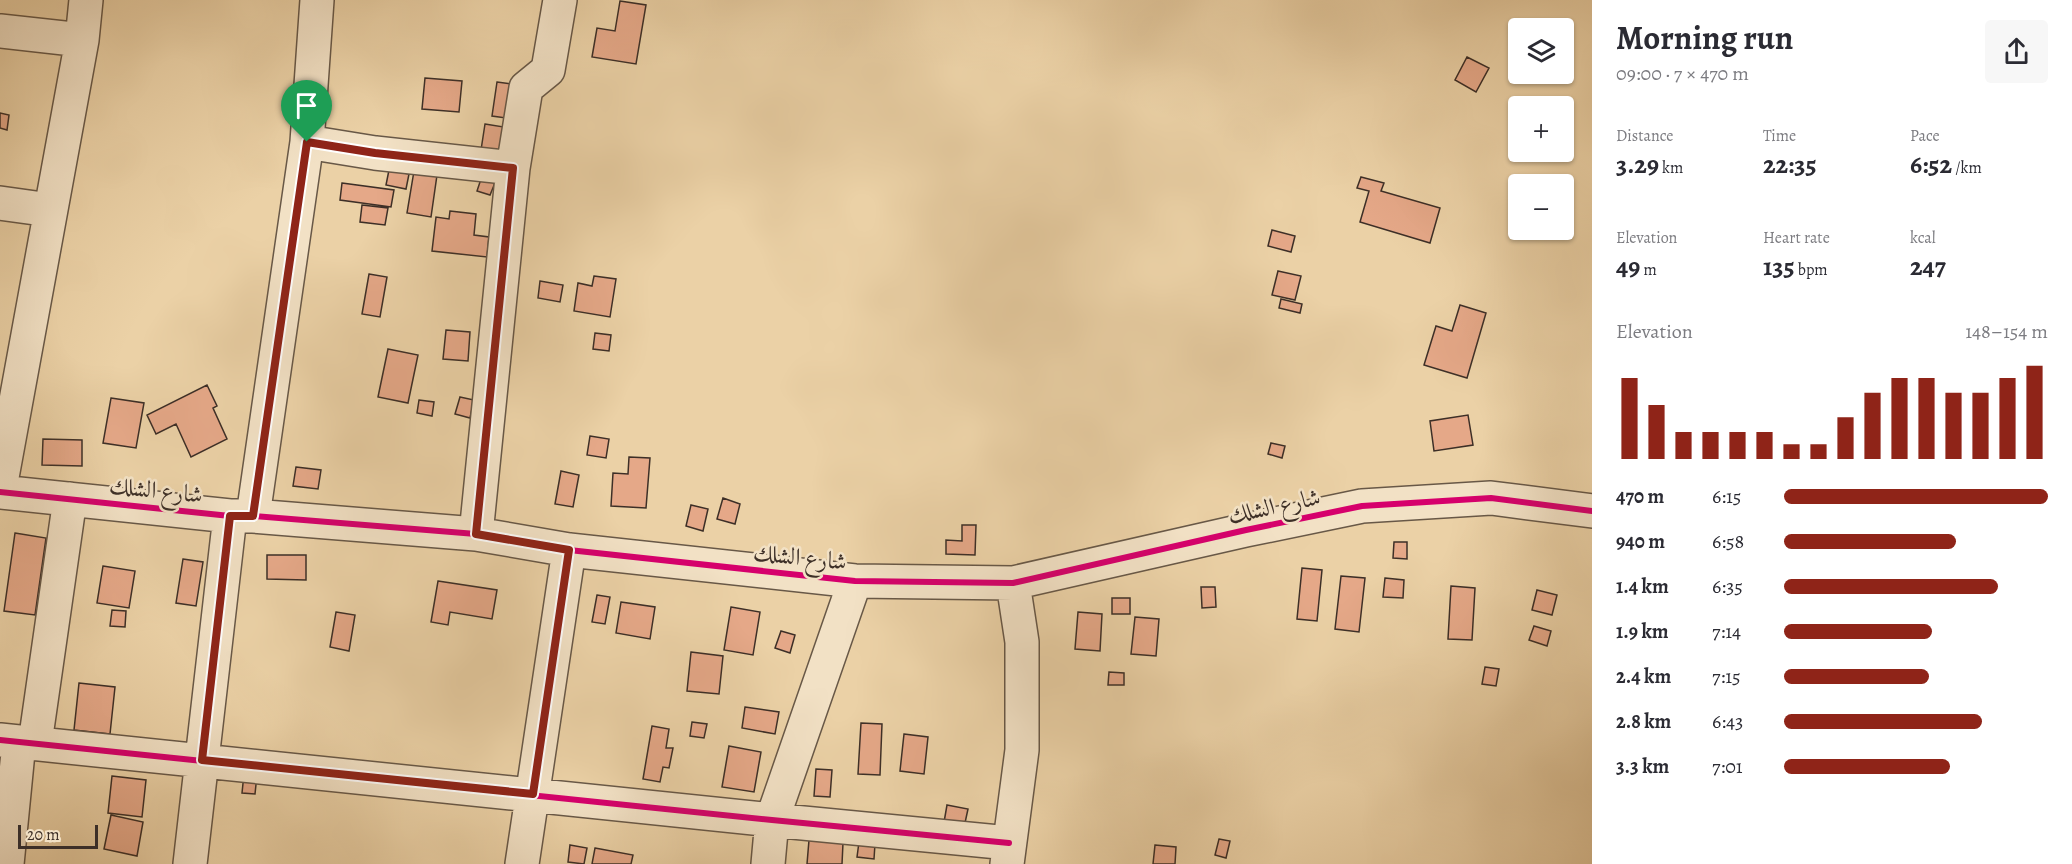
<!DOCTYPE html>
<meta charset="utf-8">
<style>
body{margin:0;font-family:Alegreya,Amiri,serif;background:#f7f7f7;color:#2b2b33;height:100vh;display:flex;flex-direction:column;font-size:22px;white-space:nowrap}
*{box-sizing:border-box;margin:0}
p{font-size:20px;color:#7c7c81}
.icon{flex:none;width:33px;height:33px;fill:none;stroke:currentColor;stroke-width:2;stroke-linecap:round;stroke-linejoin:round}
.map{position:relative;flex:1;overflow:hidden}
.sheet{display:flex;flex-direction:column;background:#fff;width:480px}
.sheet>*{flex:none}
.fabs{position:absolute;left:1508px;top:18px;display:grid;gap:12px}
.fabs a{display:grid;place-items:center;width:66px;height:66px;border-radius:6px;background:#fff;box-shadow:0 2px 4px #0004;font-size:30px}
.scale{position:absolute;left:18px;bottom:15px;width:80px;box-sizing:border-box;padding-left:6px;border:3px solid #3d2f27;border-top:0;font-size:16px;line-height:21px;white-space:nowrap;color:#3d2f27;-webkit-text-stroke:4px #f2e1c5;paint-order:stroke}
.pin{position:absolute;display:grid;place-items:center;width:51px;height:51px;color:#fff;margin:-62px -26px;border-radius:50% 50% 50% 0;rotate:-45deg;box-shadow:0 0 6px #0007}
.pin .icon{rotate:45deg}
.round{display:grid;place-items:center;flex:none;width:63px;height:63px;border-radius:6px;background:#f7f7f7}
.headline{display:flex;align-items:center;justify-content:space-between;height:102px;padding:0 24px}
h1{font-size:33px;font-weight:700;line-height:45px}
.figures{display:grid;grid-template-columns:repeat(3,1fr);gap:9px;height:102px;padding:6px 24px}
.figures div{display:grid;align-content:center}
.figures b{font-size:26px;font-weight:700}
.figures small{font-size:16px;font-weight:400}
.figures p{font-size:16px}
.chart{height:168px;padding:12px 24px}
.chart p{display:flex;justify-content:space-between}
.chart svg{width:100%;height:108px;margin-top:6px;stroke:#8f2418;stroke-width:6}
ul{padding:0 24px;list-style:none;font-size:20px}
li{display:grid;grid-template-columns:96px 72px 1fr;align-items:center;height:45px}
li i{height:15px;border-radius:8px;background:#8f2418}
main{display:flex;flex:1;min-height:0}
.map>svg:first-child{display:block}
.building{fill:#e5a888;stroke:#3d2f27;stroke-width:1.5}
.lines{fill:none;stroke-linecap:round;stroke-linejoin:round}
.minor-casing{stroke:#685847;stroke-width:36}
.minor{stroke:#f2e1c5;stroke-width:33}
.cycleway-casing{stroke:#f2e1c5;stroke-width:10}
.cycleway{stroke:#d6006c;stroke-width:6}
.route-casing{stroke:#fff;stroke-width:12}
.route{stroke:#8f2418;stroke-width:8}
.labels{text-anchor:middle;dominant-baseline:central;stroke-width:5;stroke-linejoin:round;paint-order:stroke}
.street-label{font-size:24px;fill:#3d2f27;stroke:#f2e1c5}
</style>
<main>
<div class="map">
<svg width="1592" height="864" viewBox="0 0 1592 864">
<rect width="100%" height="100%" fill="#ebd1a6"/>
<filter id="stains"><feTurbulence type="fractalNoise" baseFrequency=".00333" numOctaves="4"/><feColorMatrix values="0 0 0 0 .2 0 0 0 0 .09 0 0 0 0 .02 0 0 0 .5 -.17"/></filter>
<radialGradient id="worn" r=".72"><stop offset=".6" stop-color="#630" stop-opacity="0"/><stop offset="1" stop-color="#630" stop-opacity=".3"/></radialGradient>
<!-- building -->
<path class="building" d="M620,1L646,5L636,64L592,57L597,28L615,31Z
M1467,57L1489,68L1476,92L1455,80Z
M425,78L462,81L459,112L422,109Z
M497,82L511,84L506,118L492,116Z
M0,113L9,115L7,130L0,128Z
M485,124L504,127L500,152L481,150Z
M389,170L409,174L406,189L386,185Z
M414,171L437,175L431,217L407,213Z
M483,173L497,178L490,195L477,191Z
M1361,177L1384,183L1381,191L1440,208L1430,243L1360,222L1369,191L1357,188Z
M342,183L394,190L391,207L340,200Z
M362,205L388,208L385,225L360,222Z
M450,211L476,214L474,235L489,237L487,257L432,251L436,217L449,219Z
M1272,230L1295,236L1291,252L1268,246Z
M1278,271L1301,276L1295,300L1272,295Z
M369,274L387,277L380,317L362,314Z
M594,276L616,279L610,317L574,311L578,283L592,286Z
M540,281L563,285L560,302L538,298Z
M1281,299L1302,304L1300,313L1279,308Z
M1460,305L1486,313L1467,378L1424,365L1436,326L1452,331Z
M446,330L470,332L468,361L443,359Z
M595,333L611,335L609,351L593,349Z
M388,349L418,355L408,403L378,397Z
M207,385L217,406L213,408L227,439L191,457L176,424L156,434L147,415Z
M460,397L474,400L470,418L455,414Z
M111,398L144,403L136,448L103,443Z
M419,400L434,402L432,416L417,413Z
M1468,415L1473,445L1434,451L1430,421Z
M590,436L609,439L606,458L587,455Z
M43,439L82,440V466L42,465Z
M1271,443L1285,446L1282,458L1268,454Z
M629,457L650,458L646,508L611,506L613,473L628,474Z
M296,467L321,470L318,489L293,486Z
M561,471L579,475L573,507L555,504Z
M723,498L740,504L735,524L717,519Z
M691,505L708,509L703,531L686,526Z
M962,525H976L975,555L946,554V540L962,541Z
M15,533L46,538L35,615L4,611Z
M1394,542H1407V559L1393,558Z
M267,555H306V580L267,579Z
M183,559L203,562L196,606L176,603Z
M103,566L135,571L129,608L97,603Z
M1302,568L1322,570L1317,621L1297,619Z
M1341,576L1365,578L1359,632L1335,629Z
M1385,578L1404,580L1403,598L1383,597Z
M438,581L497,590L492,619L450,612L448,625L431,622Z
M1451,586L1475,588L1472,640L1448,639Z
M1201,587H1215L1216,607L1202,608Z
M1537,590L1557,595L1552,615L1532,610Z
M597,595L610,597L605,624L592,622Z
M1112,598H1130V614H1112Z
M621,602L655,607L650,639L616,633Z
M731,607L760,612L753,655L724,650Z
M112,610L126,611L125,627L110,626Z
M336,612L355,615L349,651L330,647Z
M1078,612L1102,614L1100,651L1075,649Z
M1135,617L1159,619L1156,656L1131,654Z
M1534,626L1551,631L1547,646L1529,640Z
M781,631L795,635L790,653L775,648Z
M691,652L723,656L719,694L687,691Z
M1485,667L1499,669L1496,686L1482,684Z
M1109,672L1124,673V685H1108Z
M79,683L115,687L110,734L74,730Z
M745,707L779,712L775,734L742,728Z
M692,722L707,724L704,738L690,736Z
M861,723L882,724L880,775L858,774Z
M652,726L669,729L666,748H673L669,768L663,767L660,782L643,779Z
M904,734L928,737L924,774L900,771Z
M729,746L761,752L754,792L722,787Z
M816,769L832,770L830,797L814,796Z
M244,774L257,775L255,794L242,793Z
M112,776L146,780L142,817L108,813Z
M947,805L968,809L963,832L943,828Z
M111,815L143,822L137,856L104,849Z
M1219,839L1230,841L1226,858L1215,855Z
M809,840L843,843L842,864H807Z
M859,842L875,844L874,859L857,857Z
M570,845L587,848L584,864L568,862Z
M1155,845L1176,847L1175,864H1153Z
M595,848L633,855L631,864H592Z"/>
<g class="lines">
<!-- minor casing -->
<g class="minor-casing">
<path id="minor" d="M0,31L82,40
M307,142L375,153L513,168
M0,203L50,210
M0,488L82,40L86,0
M0,492L230,516H253L476,534L569,550L855,581L1013,583L1246,530L1362,506L1491,498L1592,511
M253,516L307,142L317,0
M476,534L513,168L526,88L548,70L560,0
M0,740L772,820L1009,843
M35,743L70,499
M7,864L19,742
M190,864L230,516
M522,864L569,550
M768,864L772,820L855,581
M1007,864L1022,750V642L1013,583"/>
</g>
<!-- minor -->
<use href="#minor" class="minor"/>
<!-- cycleway casing -->
<g class="cycleway-casing">
<path id="cycleway" d="M0,492L230,516H253L476,534L569,550L855,581L1013,583L1246,530L1362,506L1491,498L1592,511
M0,740L772,820L1009,843"/>
</g>
<!-- cycleway -->
<use href="#cycleway" class="cycleway"/>
</g>
<g class="lines">
<!-- route casing -->
<g class="route-casing">
<path id="route" d="M307,142L375,153L513,168L476,534L569,550L533,794L202,760L230,516H253Z"/>
</g>
<!-- route -->
<use href="#route" class="route"/>
</g>
<g class="labels">
<!-- street labels -->
<g class="street-label">
<text transform="translate(156 490) rotate(6)">شارع الشلك</text>
<text transform="translate(1274 506) rotate(-12)">شارع الشلك</text>
<text transform="translate(800 557) rotate(6)">شارع الشلك</text>
</g>
</g>
<rect width="100%" height="100%" filter="url(#stains)"/>
<rect width="100%" height="100%" fill="url(#worn)"/>
</svg>
<div class="fabs">
<a><svg class="icon" aria-label="layers" viewBox="0 0 24 24"><path d="M12 4l9 5-9 5-9-5zM3 14l9 5 9-5"/></svg></a>
<a>+</a>
<a>−</a>
</div>
<div class="scale">20 m</div>
<div class="pin" style="left:307px;top:142px;background:#1e9e55"><svg class="icon" aria-label="arrive" viewBox="0 0 24 24"><path d="M6 21V4h12l-3 4 3 4H6"/></svg></div>
</div>
<section class="sheet">
<div class="headline"><div><h1>Morning run</h1><p>09:00 · 7 × 470 m</p></div><a class="round"><svg class="icon" aria-label="share" viewBox="0 0 24 24"><path d="M12 15V3M7 8l5-5 5 5M5 13v7h14v-7"/></svg></a></div>
<div class="figures">
<div><p>Distance</p><b>3.29<small> km</small></b></div>
<div><p>Time</p><b>22:35</b></div>
<div><p>Pace</p><b>6:52<small> /km</small></b></div>
</div>
<div class="figures">
<div><p>Elevation</p><b>49<small> m</small></b></div>
<div><p>Heart rate</p><b>135<small> bpm</small></b></div>
<div><p>kcal</p><b>247</b></div>
</div>
<div class="chart"><p><span>Elevation</span>148–154 m</p>
<svg viewBox="0 0 160 44" preserveAspectRatio="none"><path d="M5 44V11M15 44V22M25 44V33M35 44V33M45 44V33M55 44V33M65 44V38M75 44V38M85 44V27M95 44V17M105 44V11M115 44V11M125 44V17M135 44V17M145 44V11M155 44V6"/></svg>
</div>
<ul>
<li><b>470 m</b>6:15<i style="width:100%"></i></li>
<li><b>940 m</b>6:58<i style="width:65%"></i></li>
<li><b>1.4 km</b>6:35<i style="width:81%"></i></li>
<li><b>1.9 km</b>7:14<i style="width:56%"></i></li>
<li><b>2.4 km</b>7:15<i style="width:55%"></i></li>
<li><b>2.8 km</b>6:43<i style="width:75%"></i></li>
<li><b>3.3 km</b>7:01<i style="width:63%"></i></li>
</ul>
</section>
</main>
